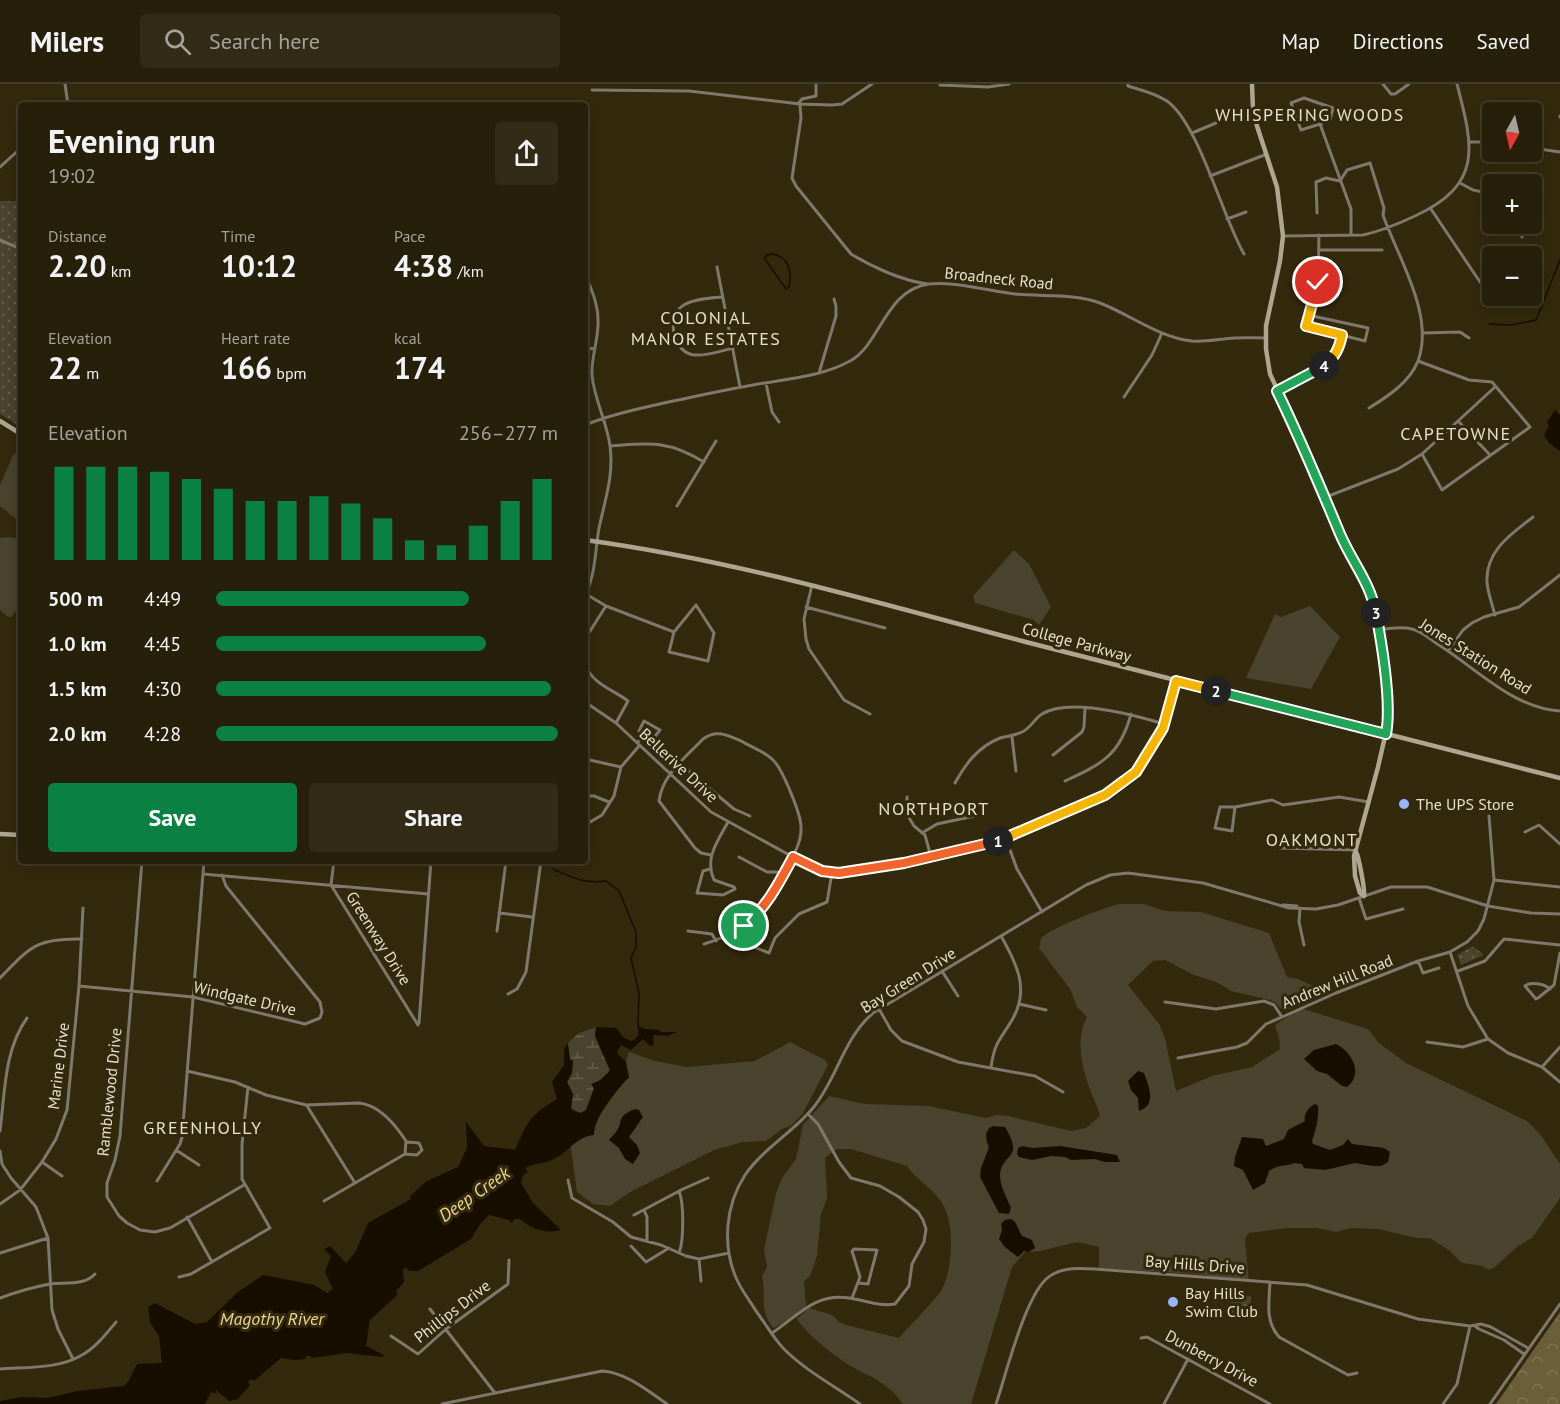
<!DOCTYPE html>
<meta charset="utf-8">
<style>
body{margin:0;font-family:"PT Sans",sans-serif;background:#322c17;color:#f1f3f6;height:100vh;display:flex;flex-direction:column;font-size:22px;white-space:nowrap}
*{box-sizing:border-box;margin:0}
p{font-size:20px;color:#a4a29c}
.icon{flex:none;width:33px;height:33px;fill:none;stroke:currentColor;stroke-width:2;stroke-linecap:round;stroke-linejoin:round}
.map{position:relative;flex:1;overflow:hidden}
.details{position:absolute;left:18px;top:18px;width:570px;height:762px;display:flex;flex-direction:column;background:#261f09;border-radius:6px;box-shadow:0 3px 15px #0003,0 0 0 2px #423d2a}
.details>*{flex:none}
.needle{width:39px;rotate:188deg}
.controls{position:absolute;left:1482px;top:18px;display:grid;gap:12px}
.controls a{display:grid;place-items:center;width:60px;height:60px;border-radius:6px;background:#261f09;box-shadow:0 3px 15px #0003,0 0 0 2px #423d2a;font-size:30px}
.pin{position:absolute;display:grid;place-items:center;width:51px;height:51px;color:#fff;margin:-26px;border:3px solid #fff;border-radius:50%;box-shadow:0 2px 6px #0007}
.km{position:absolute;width:30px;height:30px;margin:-15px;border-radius:50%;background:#222;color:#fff;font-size:16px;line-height:30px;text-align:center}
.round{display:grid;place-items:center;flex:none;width:63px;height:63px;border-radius:6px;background:#322c17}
.overview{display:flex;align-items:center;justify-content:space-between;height:102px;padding:0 30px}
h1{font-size:33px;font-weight:700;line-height:45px}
.metrics{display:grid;grid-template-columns:repeat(3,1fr);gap:9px;height:102px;padding:6px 30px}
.metrics div{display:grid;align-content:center}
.metrics b{font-size:30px;font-weight:700}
.metrics small{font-size:16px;font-weight:400}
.metrics p{font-size:16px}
.chart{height:168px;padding:12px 30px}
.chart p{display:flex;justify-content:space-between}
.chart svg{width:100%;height:108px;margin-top:6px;stroke:#0b8043;stroke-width:6}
.cta{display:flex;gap:12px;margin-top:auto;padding:12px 30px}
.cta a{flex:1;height:69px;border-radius:6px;background:#0b8043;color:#fff;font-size:24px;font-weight:700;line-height:69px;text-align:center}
.cta a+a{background:#322c17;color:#f1f3f6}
ul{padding:0 30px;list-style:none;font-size:20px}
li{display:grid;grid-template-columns:96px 72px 1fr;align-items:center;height:45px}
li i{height:15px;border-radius:8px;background:#0b8043}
header{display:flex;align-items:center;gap:36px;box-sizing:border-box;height:84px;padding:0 30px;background:#261f09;border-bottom:2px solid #423d2a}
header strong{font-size:28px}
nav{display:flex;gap:33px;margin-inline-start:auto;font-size:21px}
.search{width:420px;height:54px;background:#322c17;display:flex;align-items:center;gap:15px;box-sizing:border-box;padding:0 21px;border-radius:6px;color:#a4a29c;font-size:22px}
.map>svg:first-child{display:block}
.grass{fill:#4a432d}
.forest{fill:url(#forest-crowns)}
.wetland{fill:url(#wetland-marsh)}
.park{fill:url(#park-dots)}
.water{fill:#170e00}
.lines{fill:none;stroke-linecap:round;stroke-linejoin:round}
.stream{stroke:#170e00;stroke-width:1.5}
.street{stroke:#7e796c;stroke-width:3}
.secondary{stroke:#aea690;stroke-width:4.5}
.split-1-casing{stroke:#fff;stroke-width:12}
.split-2-casing{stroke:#fff;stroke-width:12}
.split-3-casing{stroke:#fff;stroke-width:12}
.split-4-casing{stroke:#fff;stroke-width:12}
.split-5-casing{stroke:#fff;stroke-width:12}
.split-1{stroke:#f0652b;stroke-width:8}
.split-2{stroke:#f5b400;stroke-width:8}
.split-3{stroke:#22a559;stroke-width:8}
.split-4{stroke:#22a559;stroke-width:8}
.split-5{stroke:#f5b400;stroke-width:8}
.poi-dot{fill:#9db4fd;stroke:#33290c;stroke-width:2}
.labels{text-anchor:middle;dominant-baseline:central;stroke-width:6;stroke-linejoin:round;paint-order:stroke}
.street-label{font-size:16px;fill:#e5dfce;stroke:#33290c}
.poi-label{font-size:16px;fill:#e5dfce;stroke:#33290c;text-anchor:start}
.neighbourhood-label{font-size:18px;letter-spacing:1.5px;fill:#e5dfce;stroke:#33290c}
.water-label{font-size:18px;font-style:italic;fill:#ebd392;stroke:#33290c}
</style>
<header>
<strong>Milers</strong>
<div class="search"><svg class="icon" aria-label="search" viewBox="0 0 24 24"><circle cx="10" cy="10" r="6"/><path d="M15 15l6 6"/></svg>Search here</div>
<nav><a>Map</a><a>Directions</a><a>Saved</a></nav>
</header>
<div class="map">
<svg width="1560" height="1320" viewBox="0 0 1560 1320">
<defs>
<pattern id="forest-crowns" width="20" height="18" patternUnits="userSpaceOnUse" patternTransform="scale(1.5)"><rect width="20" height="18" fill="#6c5e39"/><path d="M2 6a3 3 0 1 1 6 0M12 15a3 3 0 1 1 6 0" fill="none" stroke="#817554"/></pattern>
<pattern id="wetland-marsh" width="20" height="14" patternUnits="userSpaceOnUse" patternTransform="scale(1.5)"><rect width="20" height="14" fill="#4a432d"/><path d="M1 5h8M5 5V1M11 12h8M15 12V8" fill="none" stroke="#645e4a"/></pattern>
<pattern id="park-dots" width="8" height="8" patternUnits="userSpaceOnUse" patternTransform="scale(1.5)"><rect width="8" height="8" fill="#4a432d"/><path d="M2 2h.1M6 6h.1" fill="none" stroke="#645e4a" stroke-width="1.8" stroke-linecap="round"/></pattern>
</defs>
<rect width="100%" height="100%" fill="#33290c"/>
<!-- grass -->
<path class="grass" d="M14,369L21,373V439L0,422V401Z
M10,453L21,455V521L11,533H8L0,526V454Z
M1014,466L1029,480L1051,523L1039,541L1034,536L975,519L973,512Z
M1310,522L1340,553L1311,605L1246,594L1275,530L1281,533Z
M1119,820H1144L1165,827L1201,828L1269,849L1287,893L1298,895L1321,906L1322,910C1317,916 1290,927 1282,926L1276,919L1270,916L1231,907L1216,898L1194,891L1165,876L1153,877L1128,901L1159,940L1165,954L1176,1007L1212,992L1252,983L1280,965L1279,953L1275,941L1300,924L1368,945L1379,959L1406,979L1527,1037L1540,1050L1560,1080V1114L1532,1154L1518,1162L1495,1183L1489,1186L1482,1182L1462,1179L1450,1167L1430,1154H1417L1378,1145L1351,1144L1336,1148L1317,1144H1288L1249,1149L1245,1155L1249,1198L1196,1190L1099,1184V1163L1077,1158L1040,1167L1025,1168L1012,1183L971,1320H903C891,1302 873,1293 854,1284C837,1274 808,1252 797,1235L809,1224L832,1231L839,1238L846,1241L899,1254C909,1242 935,1217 942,1205C953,1184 955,1139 942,1119C933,1104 915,1095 907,1082L851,1065H837L825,1074L827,1114L821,1130L817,1172L810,1192L804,1197L806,1222L786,1238L773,1244C758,1225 767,1213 762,1192L767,1183L764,1166L776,1109L782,1094L796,1075L803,1041L829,1012L865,1020L929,1022L985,1034L997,1031L1008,1032L1071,1047L1086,1044L1100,1032C1099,1024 1095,1019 1092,1011C1083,988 1074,956 1087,933L1077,923L1070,905L1039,864C1040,861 1040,858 1041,855C1047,845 1106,823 1119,820Z
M790,958L825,976L828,981L803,1029L792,1041L782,1045L766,1057L743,1058L714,1066L630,1108L610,1122L593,1120L577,1108L570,1058L604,1025L624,997L629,994L626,978L629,968L655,977L687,983L755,977Z"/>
<!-- forest -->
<path class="forest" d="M1560,1228V1320H1496Z"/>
<!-- wetland -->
<path class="wetland" d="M596,943L595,952L610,987L595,1000L586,1026L580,1029L571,1024L573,1010L567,998L572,989V976H570L568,959L579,949Z"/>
<!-- park -->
<path class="park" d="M0,117H21V343L0,330Z
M1473,862L1484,871L1461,881L1457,871Z
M1231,1211L1251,1212L1249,1233L1230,1232Z"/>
<!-- water -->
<path class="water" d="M1555,326L1560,331V367L1549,359L1544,351L1549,342L1547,338Z
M637,941L645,945L659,946L661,948H677L668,952L653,951L654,961L650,962L643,955L631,966L621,961L617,969L626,978L629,993C616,1007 594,1033 594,1051C575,1053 568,1069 552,1076C544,1080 533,1079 525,1084L528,1088L523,1091L521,1099L533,1119L561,1146C546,1150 531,1145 520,1135H514L512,1139L509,1136L489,1131L480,1140L471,1155L418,1187H409L405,1183L403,1186L404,1198L396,1207L397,1211L370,1236L366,1262L384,1271L383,1273L346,1269L312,1274L310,1272H306V1275L294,1276L281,1274L254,1297L251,1295L248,1298L250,1301L238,1315L229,1317L215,1305L217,1310L211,1308L205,1320H0V1317L21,1313L48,1314L77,1307L124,1302C130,1297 133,1287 137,1280L162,1279L159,1252L150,1238L148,1223L155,1219L195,1240L202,1239L207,1238L238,1208L263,1191L314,1201L329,1210L328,1208L333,1205L325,1188L331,1172L324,1165L330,1162L346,1179L355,1169L368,1139L411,1115L410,1112L427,1097L458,1083L467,1064L466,1038L484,1062L515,1066C528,1037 529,1032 557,1015L552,998L564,981V965L568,959L570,976H573L572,989L567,998L573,1010L571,1024L573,1027L581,1029L586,1026L594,1005L591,1000L601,996L610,986L595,952L596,943L616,944L623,953L631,957C639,954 639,949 637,941Z
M1336,960C1352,968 1364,990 1347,1003L1342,1002L1327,990L1317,987L1304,975L1314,966Z
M1138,987L1144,989C1149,1003 1157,1021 1139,1027L1138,1014L1131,1006L1128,997Z
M1315,1020L1318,1022C1319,1034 1316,1045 1312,1057L1313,1060L1330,1066L1343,1061L1348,1055L1352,1060L1384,1064L1390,1068L1388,1078L1381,1082H1373L1355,1079L1325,1086L1304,1084L1302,1080L1294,1079C1289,1082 1279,1080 1269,1087L1265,1099L1253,1106L1243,1086L1234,1082L1235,1073L1242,1053L1263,1055L1266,1062L1284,1055L1288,1046L1305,1037C1303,1030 1309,1023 1315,1020Z
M635,1025L639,1026L643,1033L629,1053L637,1061L640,1069L633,1080L625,1075L619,1064L609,1056C611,1053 614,1051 616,1048C625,1036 614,1034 635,1025Z
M993,1042L1005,1043C1025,1076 1002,1068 1000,1091C1000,1102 1007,1114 1011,1124L1009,1130L999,1129L980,1093L981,1084L989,1063C985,1055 984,1046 993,1042Z
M1022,1062L1033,1064L1060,1062L1117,1071L1120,1078H1105L1095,1075L1071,1076L1065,1073L1051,1072L1032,1076L1019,1073L1017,1070L1018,1064Z
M1011,1135L1015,1138L1022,1152L1032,1156L1035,1164L1028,1168L1024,1167L1018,1173L1005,1163L999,1155L1002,1146L1001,1140L1005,1136Z"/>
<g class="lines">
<!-- stream -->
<path class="stream" d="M772,170C789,173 792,187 789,203L786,205L765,175L766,171Z
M1489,240L1511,241L1536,236L1560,176
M553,785C574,794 583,800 606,797L619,807L636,848V863L631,874L639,909L638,942"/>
<!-- street -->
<path class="street" d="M65,0L68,21
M1128,0V2C1141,6 1155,9 1167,17C1199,40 1222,132 1244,170
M1383,0L1391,10H1395L1409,0
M940,1L988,3L1009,0
M592,6L689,7L800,20L832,21L842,20L872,0
M798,20L802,15L816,12V0
M800,21L801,34L792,94L796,102L851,170C872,183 903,197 928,200
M1560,33V32
M1320,40L1301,46L1291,19L1304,14L1333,24L1330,36L1320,40L1351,125V151
M1192,49L1216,39
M1470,58H1492
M1532,64L1560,68
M0,83L21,64
M1210,92L1267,70
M1340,97L1347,86L1370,79L1384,124L1383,131C1398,174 1435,231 1418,277C1410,298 1387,313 1369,324
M1460,99L1473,106L1492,110
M1431,125L1480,198L1488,204H1492
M1317,129L1316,98L1326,94L1340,97
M1227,135L1246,128
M1283,152L1363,151C1382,147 1398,140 1415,132C1484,100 1473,62 1457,0
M1522,153L1525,140
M0,156L21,165
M1320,166H1382
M717,183L740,303
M585,192C592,204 598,222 598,236C599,254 591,273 592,291C594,315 607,338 610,362C614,391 605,416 599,444C595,466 596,490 585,511
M722,213C711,214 690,215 681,223C666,236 674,270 695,271C707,272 721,267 733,264
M1308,231L1368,244L1365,257L1306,242L1318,198L1319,151
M1423,249L1460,248L1469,254
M585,264L595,265
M1418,277L1469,296L1492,298L1530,343L1442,406L1422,370
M819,289L836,232V222L834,215
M766,299L772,328L779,338
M1279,306C1307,292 1336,286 1342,251
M1124,313L1152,271L1162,249
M1459,338L1490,371
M585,341C610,331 637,325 664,319C693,313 723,306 753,301C785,295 821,293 850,277C881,260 885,206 929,200C951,197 991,207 1015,210C1042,213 1074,209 1100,219C1131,231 1158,253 1192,257C1203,258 1214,256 1224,255C1238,253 1251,254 1265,254
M610,362C650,359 668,356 704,378
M1326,413L1398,385L1422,370L1495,303
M677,422L716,357
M812,501L804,535L806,555L809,565L844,616L870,630
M586,510L606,522L674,548
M696,521L714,549L708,577L669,568L674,548Z
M806,523L885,544
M1495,531C1492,520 1488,509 1487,499C1485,467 1511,450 1533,433
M1380,546C1390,544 1401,542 1412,545C1422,547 1431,556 1439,561C1477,585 1513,624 1560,627
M585,555L606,522
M1448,567L1463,546L1472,539L1484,533L1519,523L1560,491
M585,581C594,601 612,605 628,617L616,639
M585,618L616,639L711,728L813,784L829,789L846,788L904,779L1006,755L1105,711L1136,688L1158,653L1166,634L1176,597
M1012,653L1016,687
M637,659L645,650L653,655L660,646L644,637L639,647L645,650
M1053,671L1082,648L1084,643L1085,624
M585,675L621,683
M679,679L734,725L750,732
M1065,697C1102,680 1120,671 1131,630
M955,699C966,679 978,663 1000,654C1008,652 1014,652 1022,648C1031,644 1034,635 1042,630C1070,613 1134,631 1164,640
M585,712H594L609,718
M907,713L908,732L914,742L925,751L931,773
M1235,723L1232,747L1215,744L1220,723H1235L1272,716L1283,721L1339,713L1369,718
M585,741L602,731L614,712L621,683L639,662
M1525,748L1539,741L1560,760
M922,749L937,740L984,730
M1006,755L1017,785L1042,828
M1280,764L1356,766
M739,773L767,788H777L783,792
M142,777L120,1052L115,1076L107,1099V1113L119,1132L127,1139L140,1146L155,1148L170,1144L244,1101
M334,777L331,801L418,941
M710,785L703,787L697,809L723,811L735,805L734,803L714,796C704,774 718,757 728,738
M203,790L428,810
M1494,796L1560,803
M1359,814L1366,835L1403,825
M1283,821L1297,822
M1300,824L1299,838L1304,861
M499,829L532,833
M497,847L506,777
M688,847L712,850L716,857
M736,848L744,859L769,869L775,854L799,830L827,818L832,789
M704,860C748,847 765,824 786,785C793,772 802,758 801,743C801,730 782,684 773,676C764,667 751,663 741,657C727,651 716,645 703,655C686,673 662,691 659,717L695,764L701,769L711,771
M1450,868L1468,922L1488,955L1508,969L1542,983L1560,998
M1418,877L1423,889L1439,884
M942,887L958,912
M1458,887L1485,877L1504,855L1560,861
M0,894C30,863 36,854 82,855
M79,902L193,913L305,940L320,934L322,928L320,918L226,802L222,791
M1550,905C1545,900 1530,897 1525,902L1536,915L1538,914L1554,901L1560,869
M508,910L517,905L526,888L541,777
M1165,918L1216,925L1264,917L1274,921L1282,933
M1019,920L1046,926
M879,925L891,946L902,957L958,978L1035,992L1063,1008
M419,939L431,777
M1427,958L1463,963L1488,955
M1178,974L1237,963L1247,959L1266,940L1282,933L1336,909L1418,877L1450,868L1467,858L1478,847L1484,835L1494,796L1489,732
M991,983C995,957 999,958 1012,936C1030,906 1017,880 1001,852
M1542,983L1560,963
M187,987L235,998L266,1011L306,1021L359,1019C379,1021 395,1040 406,1057L405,1070L324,1117
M307,1022L355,1099
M0,1047C5,1009 4,966 27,934
M176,1066L199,1081
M0,1067L2,1080L11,1094L36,1123L48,1154L52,1226L58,1245L73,1275
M405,1070L417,1071L422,1066L419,1059L407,1058
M42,1078L62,1092
M568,1096L572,1114L613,1138L631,1153L661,1161L686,1172L699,1175L729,1169
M157,1097L180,1060L182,1053L204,777
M0,1120L20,1106L42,1078L56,1055L67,1026L79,902L83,824
M644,1126L647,1133V1157
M634,1131L683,1105L708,1094
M187,1133L212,1178
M631,1162L646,1178L669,1164
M0,1169L48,1154
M679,1169C684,1157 684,1119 679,1107
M699,1175L701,1197
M179,1193L191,1190L270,1144L242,1095V1060L248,1003
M1270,1198C1269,1219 1265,1237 1279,1253L1348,1291L1357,1289
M0,1214C16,1208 34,1203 50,1200C65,1198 84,1202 95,1190
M852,1214L860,1193L852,1167L854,1165L877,1166L868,1200L858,1199
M430,1225L495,1309
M1475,1242L1479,1245L1504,1256L1524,1270
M772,1249C799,1231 815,1209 849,1214C865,1216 879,1223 895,1220L909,1202L912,1180L924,1158L926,1145L923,1136L918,1128L899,1113L880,1102L851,1094L839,1078L818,1040L808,1030
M391,1252L418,1270L446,1245L508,1200L509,1176
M1141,1254L1147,1253L1270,1320
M0,1285C27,1283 59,1285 82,1271C96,1263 106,1250 116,1238
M442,1320L602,1287C625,1288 648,1307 667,1320
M860,1320C836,1303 803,1285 783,1264C773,1253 765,1239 756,1227C750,1217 742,1207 737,1196C722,1163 725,1122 745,1091C763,1065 792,1049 813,1024C837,995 843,955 873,929L1086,801L1110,791L1128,789L1203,799L1289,824L1316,825L1338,821L1391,803H1427L1488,822L1531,829L1560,830
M996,1320C1006,1291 1026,1207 1050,1192C1063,1183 1080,1184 1095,1185L1307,1201L1418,1235L1470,1242L1481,1240L1491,1243L1528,1264
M1164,1320L1188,1275
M1443,1320L1457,1300L1470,1242
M1490,1320L1560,1220"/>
<!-- secondary -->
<path class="secondary" d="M1252,0L1253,26L1257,42L1277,103L1283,152L1280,177L1266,242V265L1270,290L1316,389L1341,451L1368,502L1380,546L1389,635L1378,683L1354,772L1355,792L1360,809L1364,812
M0,337L21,350
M585,456C734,476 878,519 1022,557C1201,603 1381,648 1560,694
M0,750L21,751
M1356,768C1359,773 1365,806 1364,812"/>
</g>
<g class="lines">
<!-- split-1 casing -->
<g class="split-1-casing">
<path id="split-1" d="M744,842C767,823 779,799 793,773L822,787L839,789L904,779L998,757"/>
</g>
<!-- split-2 casing -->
<g class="split-2-casing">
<path id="split-2" d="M998,757L1105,711L1136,688L1163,644L1176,597L1216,607"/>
</g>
<!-- split-3 casing -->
<g class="split-3-casing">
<path id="split-3" d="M1216,607L1386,650C1392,619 1382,561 1376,529"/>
</g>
<!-- split-4 casing -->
<g class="split-4-casing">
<path id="split-4" d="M1324,282L1277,307C1300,354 1320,402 1340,450C1352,478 1370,498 1376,529"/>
</g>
<!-- split-5 casing -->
<g class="split-5-casing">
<path id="split-5" d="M1318,198L1306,242L1342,251C1339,265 1335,273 1324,282"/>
</g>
<!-- split-1 -->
<use href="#split-1" class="split-1"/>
<!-- split-2 -->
<use href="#split-2" class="split-2"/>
<!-- split-3 -->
<use href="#split-3" class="split-3"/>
<!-- split-4 -->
<use href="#split-4" class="split-4"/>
<!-- split-5 -->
<use href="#split-5" class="split-5"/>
</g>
<!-- markers -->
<g class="poi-dot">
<circle cx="1404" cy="720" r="6"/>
<circle cx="1173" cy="1218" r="6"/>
</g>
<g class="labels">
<!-- street labels -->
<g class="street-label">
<text transform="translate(999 194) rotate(6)">Broadneck Road</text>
<text transform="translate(1077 558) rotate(15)">College Parkway</text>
<text transform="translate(1476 572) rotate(32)">Jones Station Road</text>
<text transform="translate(679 681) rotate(43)">Bellerive Drive</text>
<text transform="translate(379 854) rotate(58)">Greenway Drive</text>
<text transform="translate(908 896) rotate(-32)">Bay Green Drive</text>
<text transform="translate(1337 897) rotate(-22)">Andrew Hill Road</text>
<text transform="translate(245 914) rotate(13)">Windgate Drive</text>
<text transform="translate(58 982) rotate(-83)">Marine Drive</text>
<text transform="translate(109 1008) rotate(-84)">Ramblewood Drive</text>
<text transform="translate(1195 1180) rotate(4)">Bay Hills Drive</text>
<text transform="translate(452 1227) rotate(-38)">Phillips Drive</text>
<text transform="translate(1212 1274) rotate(28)">Dunberry Drive</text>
</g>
<!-- poi labels -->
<g class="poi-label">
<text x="1416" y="720">The UPS Store</text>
<text x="1185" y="1209">Bay Hills<tspan x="1185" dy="18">Swim Club</tspan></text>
</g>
<!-- neighbourhood labels -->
<g class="neighbourhood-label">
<text x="1310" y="30">WHISPERING WOODS</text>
<text x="706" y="233">COLONIAL<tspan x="706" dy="21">MANOR ESTATES</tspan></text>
<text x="1456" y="349">CAPETOWNE</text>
<text x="934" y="724">NORTHPORT</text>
<text x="1312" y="755">OAKMONT</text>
<text x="203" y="1043">GREENHOLLY</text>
</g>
<!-- water labels -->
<g class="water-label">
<text transform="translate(474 1110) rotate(-35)">Deep Creek</text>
<text x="272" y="1234">Magothy River</text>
</g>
</g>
</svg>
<div class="controls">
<a><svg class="needle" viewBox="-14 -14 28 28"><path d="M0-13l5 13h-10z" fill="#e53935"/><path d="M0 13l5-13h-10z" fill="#a4a29c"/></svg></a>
<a>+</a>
<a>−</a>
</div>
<div class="pin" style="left:744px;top:842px;background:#1e9e55"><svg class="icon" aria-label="arrive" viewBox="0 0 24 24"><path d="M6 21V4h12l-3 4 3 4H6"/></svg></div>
<div class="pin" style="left:1318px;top:198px;background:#d93025"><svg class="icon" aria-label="check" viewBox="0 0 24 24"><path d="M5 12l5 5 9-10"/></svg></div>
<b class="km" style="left:998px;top:757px">1</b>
<b class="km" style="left:1216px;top:607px">2</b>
<b class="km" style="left:1376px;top:529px">3</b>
<b class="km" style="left:1324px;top:282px">4</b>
<section class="details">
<div class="overview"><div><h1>Evening run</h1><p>19:02</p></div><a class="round"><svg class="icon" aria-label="share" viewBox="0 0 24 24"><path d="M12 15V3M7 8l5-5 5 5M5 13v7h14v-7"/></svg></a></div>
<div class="metrics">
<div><p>Distance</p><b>2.20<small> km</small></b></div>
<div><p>Time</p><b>10:12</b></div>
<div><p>Pace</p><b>4:38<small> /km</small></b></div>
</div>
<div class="metrics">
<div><p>Elevation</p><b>22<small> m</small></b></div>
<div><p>Heart rate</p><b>166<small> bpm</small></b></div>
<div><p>kcal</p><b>174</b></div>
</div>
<div class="chart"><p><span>Elevation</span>256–277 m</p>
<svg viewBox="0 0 160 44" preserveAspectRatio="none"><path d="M5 44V6M15 44V6M25 44V6M35 44V8M45 44V11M55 44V15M65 44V20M75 44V20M85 44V18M95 44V21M105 44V27M115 44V36M125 44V38M135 44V30M145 44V20M155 44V11"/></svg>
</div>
<ul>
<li><b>500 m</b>4:49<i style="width:74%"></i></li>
<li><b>1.0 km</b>4:45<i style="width:79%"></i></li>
<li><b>1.5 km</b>4:30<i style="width:98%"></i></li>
<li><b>2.0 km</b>4:28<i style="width:100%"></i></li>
</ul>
<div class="cta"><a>Save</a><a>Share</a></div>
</section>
</div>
